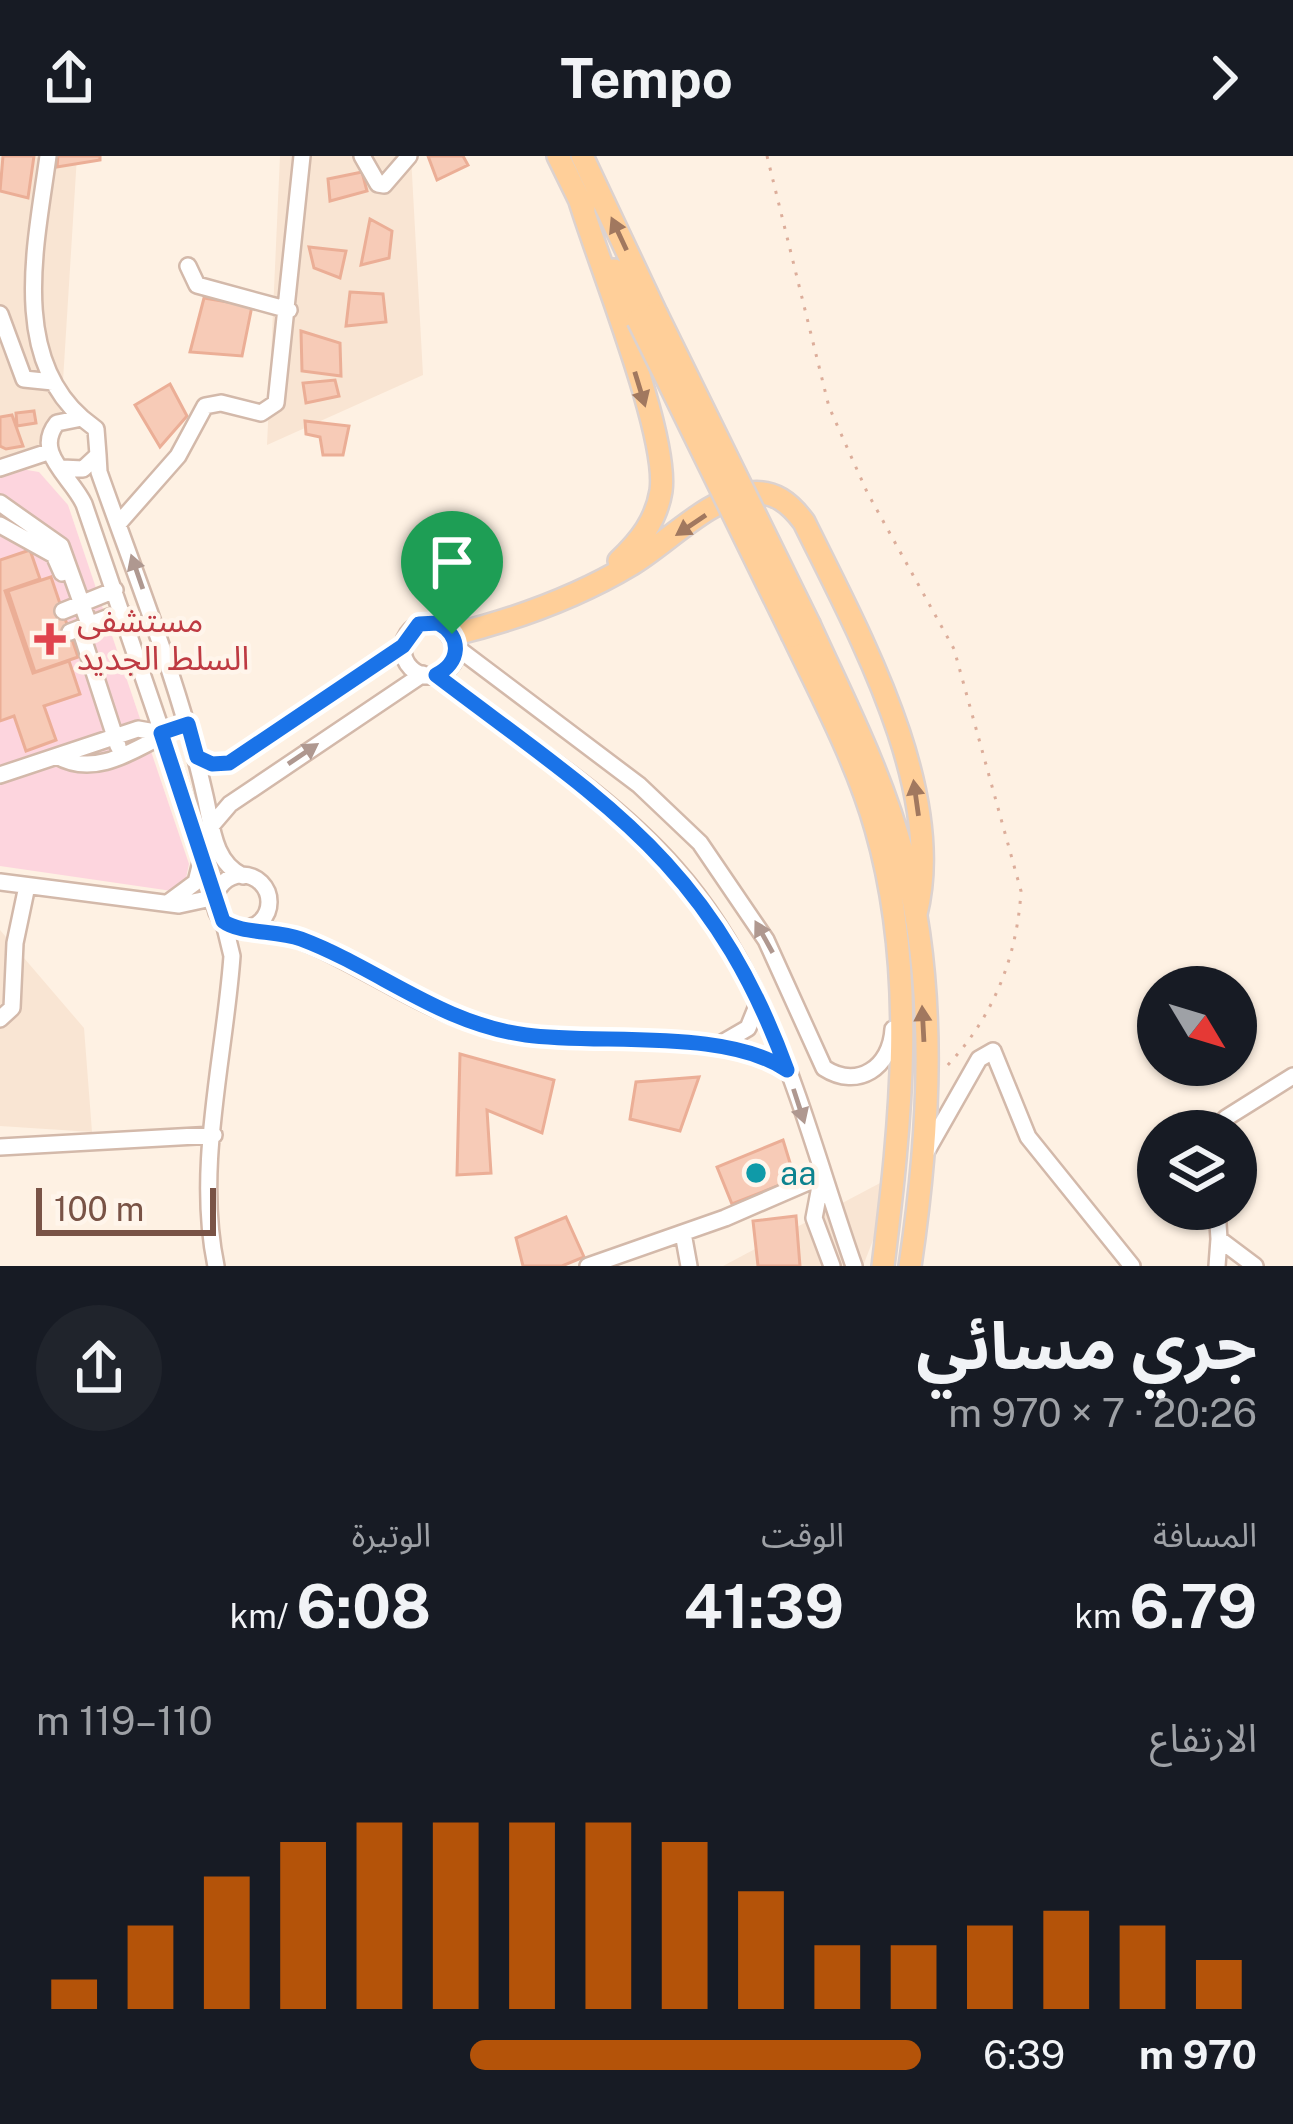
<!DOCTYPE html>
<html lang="ar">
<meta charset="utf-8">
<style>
body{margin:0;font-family:"Public Sans","Noto Sans Arabic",sans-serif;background:#20242c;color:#f1f3f6;direction:rtl;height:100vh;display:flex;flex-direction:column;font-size:45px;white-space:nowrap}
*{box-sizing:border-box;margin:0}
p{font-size:39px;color:#9ea1a6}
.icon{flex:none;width:66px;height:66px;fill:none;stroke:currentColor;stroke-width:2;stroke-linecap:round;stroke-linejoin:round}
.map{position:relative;height:1110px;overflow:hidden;direction:ltr}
.panel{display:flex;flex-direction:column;background:#171b24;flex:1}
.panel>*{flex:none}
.needle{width:78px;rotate:128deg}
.buttons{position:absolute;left:1137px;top:810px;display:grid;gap:24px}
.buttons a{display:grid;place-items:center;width:120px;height:120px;border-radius:50%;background:#171b24;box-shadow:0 3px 9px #0004;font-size:60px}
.scale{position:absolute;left:36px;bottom:30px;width:180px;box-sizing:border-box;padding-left:12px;border:6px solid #795346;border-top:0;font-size:33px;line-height:42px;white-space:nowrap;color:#795346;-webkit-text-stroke:9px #fff5eb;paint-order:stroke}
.pin{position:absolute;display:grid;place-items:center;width:102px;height:102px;color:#fff;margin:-123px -51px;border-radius:50% 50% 50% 0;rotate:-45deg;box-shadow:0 0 12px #0007}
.pin .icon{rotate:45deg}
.round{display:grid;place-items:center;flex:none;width:126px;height:126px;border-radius:63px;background:#20242c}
.head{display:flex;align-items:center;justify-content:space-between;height:204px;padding:0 36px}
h1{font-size:66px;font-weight:700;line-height:90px}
.stats{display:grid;grid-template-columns:repeat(3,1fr);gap:18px;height:204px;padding:12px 36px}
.stats div{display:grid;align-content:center}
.stats b{font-size:60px;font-weight:700}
.stats small{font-size:33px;font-weight:400}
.stats p{font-size:33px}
.chart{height:336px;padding:24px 36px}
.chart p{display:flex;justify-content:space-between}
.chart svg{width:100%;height:216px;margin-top:12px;stroke:#b45309;stroke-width:6}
ul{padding:0 36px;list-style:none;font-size:39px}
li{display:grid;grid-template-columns:192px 144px 1fr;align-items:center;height:90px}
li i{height:30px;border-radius:15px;background:#b45309}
header{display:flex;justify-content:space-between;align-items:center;height:156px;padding:0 36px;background:#171b24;font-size:54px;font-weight:700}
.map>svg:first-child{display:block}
.residential{fill:#f9e5d3}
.medical{fill:#fdd5de}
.building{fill:#f7cbb7;stroke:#ebae96;stroke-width:3}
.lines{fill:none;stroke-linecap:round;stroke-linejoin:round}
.minor-casing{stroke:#d3b9aa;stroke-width:20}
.major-casing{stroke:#dcd2cf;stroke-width:26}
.path{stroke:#dcad9a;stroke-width:3;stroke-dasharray:3 9;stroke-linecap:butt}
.minor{stroke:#fff;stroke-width:15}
.major{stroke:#ffcf99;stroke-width:21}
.major-bridge-casing{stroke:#dcd2cf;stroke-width:26;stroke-linecap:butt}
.major-bridge{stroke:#ffcf99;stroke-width:21}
.oneway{fill:#a1785f}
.oneway2{fill:#af9890}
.route-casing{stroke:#fff;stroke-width:24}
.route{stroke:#1a73e8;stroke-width:15}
.health-dot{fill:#e0444e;stroke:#fff5eb;stroke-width:4.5}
.culture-dot{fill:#0f9aa8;stroke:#fff5eb;stroke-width:4.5}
.labels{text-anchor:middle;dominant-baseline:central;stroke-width:9;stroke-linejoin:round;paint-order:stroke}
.health-label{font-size:33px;fill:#be3a42;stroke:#fff5eb;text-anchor:start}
.culture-label{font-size:33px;fill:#0d838f;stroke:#fff5eb;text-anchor:start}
</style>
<header><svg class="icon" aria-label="forward" viewBox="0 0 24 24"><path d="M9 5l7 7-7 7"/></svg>Tempo<svg class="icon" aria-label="share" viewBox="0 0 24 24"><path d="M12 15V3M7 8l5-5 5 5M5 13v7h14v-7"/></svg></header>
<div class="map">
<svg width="1293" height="1110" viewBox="0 0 1293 1110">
<rect width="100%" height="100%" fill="#fef1e3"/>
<!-- residential -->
<path class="residential" d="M0,0H77L59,289L0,310Z
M280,0H411L423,219L267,289Z
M0,774L84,872L92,976L0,970Z
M899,1017L863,1110H723Z"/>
<!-- medical -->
<path class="medical" d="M21,313L39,316L68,349L189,708L185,727L172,735L0,710V320Z"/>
<!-- building -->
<path class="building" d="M3,0H34L28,42L0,35Z
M58,0H100V4L57,11Z
M428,0H463L468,9L437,24Z
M362,16L367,35L330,45L328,23Z
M370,63L392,75L389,102L361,109Z
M309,91L346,95L340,122L314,112Z
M350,136L383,138L386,166L346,170Z
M204,142L252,150L242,200L190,196Z
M301,175L340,187L341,220L302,215Z
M335,224L339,240L306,247L303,227Z
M170,228L187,260L160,291L135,249Z
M34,255L36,267L17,270L16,257Z
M12,259L23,290L6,293L0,290V261Z
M305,265L349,270L343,299H323L320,281L306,278Z
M30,394L40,423L5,435L33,517L69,505L80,538L44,550L56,584L26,595L14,560L0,565V404Z
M51,421L78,501L35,516L8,435Z
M460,898L554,924L542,977L487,954L491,1017L457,1019Z
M699,921L680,975L630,963L636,926Z
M783,984L795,1023L732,1048L717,1011Z
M796,1060L800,1110H758L753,1065Z
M566,1061L584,1101L562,1110H523L516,1082Z"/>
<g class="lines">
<!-- minor casing -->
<g class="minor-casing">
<path id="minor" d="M48,0C37,83 9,198 82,262
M362,0L378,28L384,29L409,0
M188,110L197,129L289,154
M0,158L24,223L53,226
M98,299L99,316C137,424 180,529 205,640C212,670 213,706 243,720
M0,312L48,296
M62,312L83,313L98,299L96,273L82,262L57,267C33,297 71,320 84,348L217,737
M0,347L61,390L89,468
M119,367L178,300L205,250L221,247L261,257L276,247L302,0
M0,369L54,399L62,417
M63,455L115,434
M403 493a27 27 0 1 1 54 0a27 27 0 1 1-54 0Z
M70,476L122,456
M82,479L118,590
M456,491L639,629L700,687L766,784L824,912C858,934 891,911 893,873
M435,519C516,580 609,637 676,713C774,824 806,974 854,1110
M57,600C102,626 148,582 188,568
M198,601L212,608L229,607L403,490
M0,619L138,573L161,577
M212,669L230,648L423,518
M215 746a27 27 0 1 1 54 0a27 27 0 1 1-54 0Z
M0,726L179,749L216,741
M169,746L196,726L202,702
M253,770C342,788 410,855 498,874C576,891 724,870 787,914
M0,863L12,852L15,787L27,730
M717,890L748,872L759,845
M1215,975L1226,962L1293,920
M0,991L214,979
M925,998L979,903L993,895L1028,981L1132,1110
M822,1020L814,1062L832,1110
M1217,1053L1219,1083
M683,1077L689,1110
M216,1110C195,1011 225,900 232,800L224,767
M588,1110L725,1062L822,1020
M1217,1110L1219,1083L1255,1110"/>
</g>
<!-- major casing -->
<g class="major-casing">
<path id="major" d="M558,0L584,53
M582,0L656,157
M579,42C598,106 669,278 661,335C656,365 640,385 619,405
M614,114L638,164
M810,470C844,545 882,618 903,699C938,832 930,976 910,1110
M452,479C513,464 579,440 632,408C667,387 709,342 750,337C774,334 790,347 804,366C858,476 947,634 916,758
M793,480C823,543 857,606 876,673C917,816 901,965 883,1110"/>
</g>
<!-- path -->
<path class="path" d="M767,0L829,251L867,336L954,493L1021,735C1017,803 992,864 944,913"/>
<!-- minor -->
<use href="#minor" class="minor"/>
<!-- major -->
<use href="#major" class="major"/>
<!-- major-bridge casing -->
<g class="major-bridge-casing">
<path id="major-bridge" d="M656,157L810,470
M638,164L793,480"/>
</g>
<!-- major-bridge -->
<use href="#major-bridge" class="major-bridge"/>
</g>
<!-- one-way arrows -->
<defs><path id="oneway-solid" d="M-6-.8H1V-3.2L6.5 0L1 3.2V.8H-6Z" transform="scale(3)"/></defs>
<g class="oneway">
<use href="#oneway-solid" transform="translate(619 78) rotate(-115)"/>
<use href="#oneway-solid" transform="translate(640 233) rotate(73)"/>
<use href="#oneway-solid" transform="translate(691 369) rotate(146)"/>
<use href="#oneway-solid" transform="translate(916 642) rotate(-98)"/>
<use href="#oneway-solid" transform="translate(923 868) rotate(-93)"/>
</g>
<g class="oneway2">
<use href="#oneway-solid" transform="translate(137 416) rotate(-109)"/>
<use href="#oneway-solid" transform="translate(303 598) rotate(-34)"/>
<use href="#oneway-solid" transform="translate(764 781) rotate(-119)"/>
<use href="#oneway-solid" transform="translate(799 950) rotate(72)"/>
</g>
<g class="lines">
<!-- route casing -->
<g class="route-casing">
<path id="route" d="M438,467C463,481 460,507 436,519C603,646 711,706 787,914C725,872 600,889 526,879C441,868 378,812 301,783C276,774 240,778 223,765L161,577L188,568L197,601L212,608L229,607L403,490L419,468Z"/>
</g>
<!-- route -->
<use href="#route" class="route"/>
</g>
<!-- markers -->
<path class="health-dot" d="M44 465h12v12h12v12h-12v12h-12v-12h-12v-12h12z"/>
<circle class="culture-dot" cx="756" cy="1017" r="12"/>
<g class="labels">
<!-- health labels -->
<g class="health-label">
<text x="77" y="464">مستشفى<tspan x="77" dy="38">السلط الجديد</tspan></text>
</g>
<!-- culture labels -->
<g class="culture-label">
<text x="780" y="1017">aa</text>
</g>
</g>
</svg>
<div class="buttons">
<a><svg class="needle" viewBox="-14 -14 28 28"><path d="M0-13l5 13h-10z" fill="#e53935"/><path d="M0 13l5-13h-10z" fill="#9ea1a6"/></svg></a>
<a><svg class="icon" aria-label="layers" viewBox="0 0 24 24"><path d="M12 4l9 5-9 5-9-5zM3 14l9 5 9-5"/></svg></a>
</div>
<div class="scale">100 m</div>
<div class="pin" style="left:452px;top:478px;background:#1e9e55"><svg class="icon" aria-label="arrive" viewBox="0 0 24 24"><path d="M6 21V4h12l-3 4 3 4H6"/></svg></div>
</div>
<section class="panel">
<div class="head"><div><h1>جري مسائي</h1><p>20:26 · 7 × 970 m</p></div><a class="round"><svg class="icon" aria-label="share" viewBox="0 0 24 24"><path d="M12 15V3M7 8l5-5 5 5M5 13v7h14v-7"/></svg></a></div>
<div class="stats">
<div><p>المسافة</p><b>6.79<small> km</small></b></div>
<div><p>الوقت</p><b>41:39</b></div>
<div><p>الوتيرة</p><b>6:08<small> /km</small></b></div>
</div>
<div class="chart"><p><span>الارتفاع</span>110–119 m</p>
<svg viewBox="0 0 160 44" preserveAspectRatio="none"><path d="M5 44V38M15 44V27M25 44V17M35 44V10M45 44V6M55 44V6M65 44V6M75 44V6M85 44V10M95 44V20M105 44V31M115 44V31M125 44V27M135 44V24M145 44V27M155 44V34"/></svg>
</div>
<ul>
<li><b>970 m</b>6:39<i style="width:51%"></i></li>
</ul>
</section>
